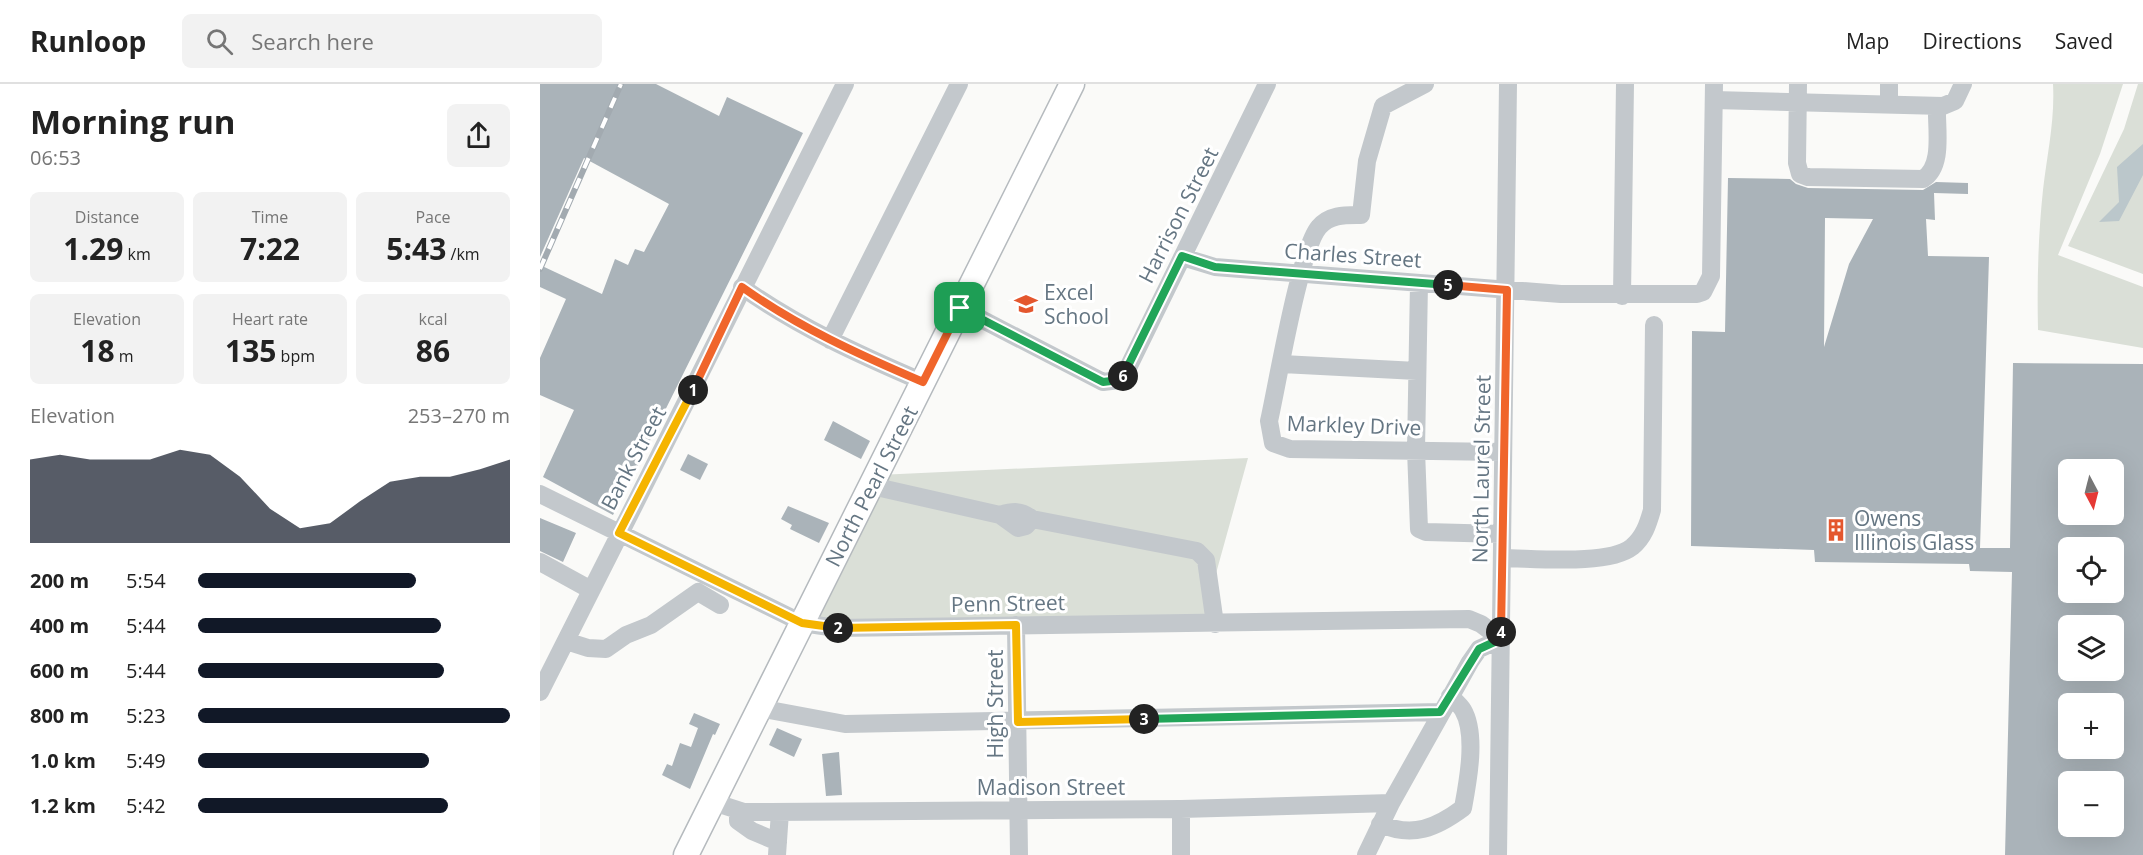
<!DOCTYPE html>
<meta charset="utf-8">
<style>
body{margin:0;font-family:"Open Sans",sans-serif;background:#f2f2f2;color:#222;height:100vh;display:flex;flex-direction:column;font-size:22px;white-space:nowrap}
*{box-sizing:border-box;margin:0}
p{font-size:20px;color:#767676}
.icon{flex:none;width:33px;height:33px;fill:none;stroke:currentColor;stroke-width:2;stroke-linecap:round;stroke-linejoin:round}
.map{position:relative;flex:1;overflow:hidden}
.panel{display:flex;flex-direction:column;background:#fff;width:540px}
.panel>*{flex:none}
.needle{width:39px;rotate:173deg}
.fabs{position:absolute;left:1518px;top:375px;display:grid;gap:12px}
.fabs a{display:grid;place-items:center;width:66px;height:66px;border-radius:9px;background:#fff;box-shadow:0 6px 24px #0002;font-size:30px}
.pin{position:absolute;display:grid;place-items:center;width:51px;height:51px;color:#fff;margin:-26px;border-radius:12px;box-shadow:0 3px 9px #0006}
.km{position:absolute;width:30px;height:30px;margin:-15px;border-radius:50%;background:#222;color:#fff;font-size:16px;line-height:30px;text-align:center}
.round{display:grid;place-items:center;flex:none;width:63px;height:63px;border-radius:9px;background:#f2f2f2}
.overview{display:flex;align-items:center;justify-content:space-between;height:102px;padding:0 30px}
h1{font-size:33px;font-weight:700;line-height:45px}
.metrics{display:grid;grid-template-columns:repeat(3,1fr);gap:9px;height:102px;padding:6px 30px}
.metrics div{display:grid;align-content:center;border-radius:9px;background:#f2f2f2;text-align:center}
.metrics b{font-size:30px;font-weight:700}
.metrics small{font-size:16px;font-weight:400}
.metrics p{font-size:16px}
.chart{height:168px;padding:12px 30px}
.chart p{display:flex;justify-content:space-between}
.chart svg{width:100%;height:108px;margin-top:6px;fill:#111827;opacity:.7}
ul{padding:0 30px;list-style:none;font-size:20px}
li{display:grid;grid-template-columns:96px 72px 1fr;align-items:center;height:45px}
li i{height:15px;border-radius:8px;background:#111827}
header{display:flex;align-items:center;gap:36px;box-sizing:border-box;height:84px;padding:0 30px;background:#fff;border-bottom:2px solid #e0e0e0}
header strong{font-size:28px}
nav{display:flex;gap:33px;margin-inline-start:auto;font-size:21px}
.search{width:420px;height:54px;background:#f2f2f2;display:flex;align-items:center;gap:15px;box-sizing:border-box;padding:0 21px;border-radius:9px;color:#767676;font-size:22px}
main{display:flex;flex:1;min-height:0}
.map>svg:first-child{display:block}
.green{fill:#dadfd7}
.water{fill:#bbc7cb}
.building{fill:#aab3b9;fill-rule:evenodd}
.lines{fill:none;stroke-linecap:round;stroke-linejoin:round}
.major-casing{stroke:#b5babe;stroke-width:27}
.minor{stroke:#c3c8cc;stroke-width:18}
.major{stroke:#fff;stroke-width:24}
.rail-casing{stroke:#a2aab0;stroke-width:6}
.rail{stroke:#fff;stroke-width:4;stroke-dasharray:11;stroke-linecap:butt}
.split-1-casing{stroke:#fff;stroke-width:12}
.split-2-casing{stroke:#fff;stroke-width:12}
.split-3-casing{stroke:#fff;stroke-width:12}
.split-4-casing{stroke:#fff;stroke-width:12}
.split-5-casing{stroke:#fff;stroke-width:12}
.split-6-casing{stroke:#fff;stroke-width:12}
.split-7-casing{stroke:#fff;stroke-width:12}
.split-1{stroke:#f0652b;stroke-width:8}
.split-2{stroke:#f5b400;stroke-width:8}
.split-3{stroke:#f5b400;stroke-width:8}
.split-4{stroke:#22a559;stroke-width:8}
.split-5{stroke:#f0652b;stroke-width:8}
.split-6{stroke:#22a559;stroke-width:8}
.split-7{stroke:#22a559;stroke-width:8}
.labels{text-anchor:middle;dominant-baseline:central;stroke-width:6;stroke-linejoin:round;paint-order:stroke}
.street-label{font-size:21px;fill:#657683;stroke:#fff}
.poi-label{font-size:21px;fill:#657683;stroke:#fff;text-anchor:start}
</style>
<header>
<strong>Runloop</strong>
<div class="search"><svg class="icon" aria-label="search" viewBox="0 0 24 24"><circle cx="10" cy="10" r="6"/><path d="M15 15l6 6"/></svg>Search here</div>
<nav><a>Map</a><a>Directions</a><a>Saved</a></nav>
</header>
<main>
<section class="panel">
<div class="overview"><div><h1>Morning run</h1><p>06:53</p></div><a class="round"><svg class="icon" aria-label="share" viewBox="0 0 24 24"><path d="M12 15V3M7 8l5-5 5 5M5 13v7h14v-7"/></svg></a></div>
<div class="metrics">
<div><p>Distance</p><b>1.29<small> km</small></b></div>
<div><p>Time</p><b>7:22</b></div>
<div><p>Pace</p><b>5:43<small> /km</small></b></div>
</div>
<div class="metrics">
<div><p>Elevation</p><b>18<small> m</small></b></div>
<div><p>Heart rate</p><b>135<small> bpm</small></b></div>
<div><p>kcal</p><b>86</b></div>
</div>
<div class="chart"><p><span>Elevation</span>253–270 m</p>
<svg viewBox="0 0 160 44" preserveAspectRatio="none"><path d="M0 44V10L10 8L20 10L30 10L40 10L50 6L60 8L70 17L80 30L90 38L100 36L110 27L120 19L130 17L140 17L150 14L160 10V44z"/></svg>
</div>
<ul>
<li><b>200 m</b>5:54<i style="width:70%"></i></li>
<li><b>400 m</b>5:44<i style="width:78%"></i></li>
<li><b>600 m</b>5:44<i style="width:79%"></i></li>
<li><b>800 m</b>5:23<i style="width:100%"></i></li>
<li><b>1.0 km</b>5:49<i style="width:74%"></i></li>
<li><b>1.2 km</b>5:42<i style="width:80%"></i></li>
</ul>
</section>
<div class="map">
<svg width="1603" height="771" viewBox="0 0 1603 771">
<rect width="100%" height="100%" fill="#fafaf8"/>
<!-- green -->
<path class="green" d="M1513,0H1583L1560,70L1518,171L1603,203V264L1498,246C1497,199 1498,153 1503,106C1507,70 1515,37 1513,0Z
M1598,0H1603V190L1528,162L1584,45Z
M708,374L662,540L262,539L338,391Z"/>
<!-- water -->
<path class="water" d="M1603,60V91L1579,137L1559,138L1579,118L1577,83Z"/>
<!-- building -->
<path class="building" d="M0,0H116L179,32L187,13L263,49L73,431L3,393L34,326L0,311V274L26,215L0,203V181L62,210L75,175L88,181L95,165L104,168L129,120L44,74L0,173Z
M1188,94L1250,95L1256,100L1268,104L1383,106L1396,98L1428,99V110L1394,109L1395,136L1386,135L1388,172L1449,173L1440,464H1470L1473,279L1603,280V771H1465L1472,488L1430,487L1429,480L1275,478L1274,466L1151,462L1152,247L1185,248ZM1285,134L1333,135L1309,180L1284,263ZM1528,386H1574V430H1528ZM1528,464H1574V508H1528ZM1528,542H1574V586H1528ZM1528,620H1574V664H1528ZM1528,698H1574V742H1528Z
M293,337L330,357L321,375L284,356Z
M148,370L168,380L160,396L140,386Z
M248,422L289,439L279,459L250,445L252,441L241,435Z
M0,434L36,449L23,478L0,467Z
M154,629L180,640L175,651L173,650L150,705L122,691L127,680L132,682L140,659L151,663L158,644L149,640Z
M237,644L262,655L254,673L229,661Z
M299,668L302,711L286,712L282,670Z"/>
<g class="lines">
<!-- major casing -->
<g class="major-casing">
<path id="major" d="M146,771L532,0"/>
</g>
<!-- minor -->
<path class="minor" d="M885,0L843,22L827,77L821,131C806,131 790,130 779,143C760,164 737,302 729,337L733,359L750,365L963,368
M1258,0L1257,79L1260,90L1268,93L1383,95C1404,82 1396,45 1397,22
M1174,16L1403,22L1415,17L1423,0
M1349,21V0
M642,173L675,183L1021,210H1157L1163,208L1171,192L1174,0
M879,199L876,366L879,445L886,448L962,450
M202,203C258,243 320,271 383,298
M1082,212L1085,0
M420,224L563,298L579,296L585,290L727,0
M290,256L419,0
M742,280L877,287
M332,402L460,431L478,444L486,442L492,435C481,426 473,427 460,431
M0,410L262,539L296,544L929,535L941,540L961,555L939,565L930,578L851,719L826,771
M492,435L657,467L666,476L675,540
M962,474C993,474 1068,482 1092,463C1104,453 1108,440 1112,426L1114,241
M0,478L51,506
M476,541L479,771
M26,557L48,564L66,565L86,551L111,541L158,508L180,521
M0,608C103,406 203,202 305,0
M219,624L305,640L900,628
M173,718L204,728H230L641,725L851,719
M641,725V771
M198,726V737L212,747L238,758
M840,740C873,754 896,744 923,724C928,697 937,650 923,626C920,621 914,616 910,612
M237,771L240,728
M958,771L968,0"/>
<!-- major -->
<use href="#major" class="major"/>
<!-- rail casing -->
<g class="rail-casing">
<path id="rail" d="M0,185L81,0"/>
</g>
<!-- rail -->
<use href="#rail" class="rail"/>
</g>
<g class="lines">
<!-- split-1 casing -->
<g class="split-1-casing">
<path id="split-1" d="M153,306L202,203C258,243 320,271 383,298L420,224"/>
</g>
<!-- split-2 casing -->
<g class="split-2-casing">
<path id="split-2" d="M153,306L79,449L262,539L298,544"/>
</g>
<!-- split-3 casing -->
<g class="split-3-casing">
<path id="split-3" d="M298,544L476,541L478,638L604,635"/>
</g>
<!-- split-4 casing -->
<g class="split-4-casing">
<path id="split-4" d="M604,635L900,628L939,565L961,555V548"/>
</g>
<!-- split-5 casing -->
<g class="split-5-casing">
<path id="split-5" d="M908,201L967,206L961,548"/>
</g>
<!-- split-6 casing -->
<g class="split-6-casing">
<path id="split-6" d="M583,292L642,172L675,183L908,201"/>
</g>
<!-- split-7 casing -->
<g class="split-7-casing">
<path id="split-7" d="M420,224L563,298L579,296L583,292"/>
</g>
<!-- split-1 -->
<use href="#split-1" class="split-1"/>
<!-- split-2 -->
<use href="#split-2" class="split-2"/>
<!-- split-3 -->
<use href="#split-3" class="split-3"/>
<!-- split-4 -->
<use href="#split-4" class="split-4"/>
<!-- split-5 -->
<use href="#split-5" class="split-5"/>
<!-- split-6 -->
<use href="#split-6" class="split-6"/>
<!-- split-7 -->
<use href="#split-7" class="split-7"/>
</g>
<!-- icons -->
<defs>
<g id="school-bare" transform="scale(1.8)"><path d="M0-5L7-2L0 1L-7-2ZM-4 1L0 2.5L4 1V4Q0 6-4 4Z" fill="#e4572e" stroke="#fff" stroke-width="2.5" paint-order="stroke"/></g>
<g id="building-bare" transform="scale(1.8)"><path d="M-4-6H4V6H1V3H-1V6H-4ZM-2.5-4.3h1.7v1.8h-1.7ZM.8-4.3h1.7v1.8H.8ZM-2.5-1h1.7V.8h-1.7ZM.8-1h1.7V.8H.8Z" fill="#e4572e" stroke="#fff" stroke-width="2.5" paint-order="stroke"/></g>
</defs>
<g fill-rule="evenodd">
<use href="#school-bare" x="486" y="220"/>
<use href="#building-bare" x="1296" y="446"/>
</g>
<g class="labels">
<!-- street labels -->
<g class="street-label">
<text transform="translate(638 131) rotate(-63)">Harrison Street</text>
<text transform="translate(813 171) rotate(4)">Charles Street</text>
<text transform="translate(814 341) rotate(2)">Markley Drive</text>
<text transform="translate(93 374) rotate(-62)">Bank Street</text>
<text transform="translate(941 385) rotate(-89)">North Laurel Street</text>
<text transform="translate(331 402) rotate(-63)">North Pearl Street</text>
<text transform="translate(468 519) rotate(-1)">Penn Street</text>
<text transform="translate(455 620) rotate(-90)">High Street</text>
<text x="511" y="703">Madison Street</text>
</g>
<!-- poi labels -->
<g class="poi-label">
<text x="504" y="208">Excel<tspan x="504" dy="24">School</tspan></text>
<text x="1314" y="434">Owens<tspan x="1314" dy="24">Illinois Glass</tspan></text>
</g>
</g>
</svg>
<div class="fabs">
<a><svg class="needle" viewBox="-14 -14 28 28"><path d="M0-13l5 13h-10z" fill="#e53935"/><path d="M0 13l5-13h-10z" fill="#767676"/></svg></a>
<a><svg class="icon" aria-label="locate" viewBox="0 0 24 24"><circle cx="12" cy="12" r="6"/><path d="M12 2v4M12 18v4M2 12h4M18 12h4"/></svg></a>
<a><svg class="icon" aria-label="layers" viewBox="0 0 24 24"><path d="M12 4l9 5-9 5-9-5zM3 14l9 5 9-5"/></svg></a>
<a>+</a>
<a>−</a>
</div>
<div class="pin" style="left:420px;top:224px;background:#1e9e55"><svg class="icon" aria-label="arrive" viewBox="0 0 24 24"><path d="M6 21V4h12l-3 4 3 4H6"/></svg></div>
<b class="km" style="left:153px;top:306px">1</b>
<b class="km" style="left:298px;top:544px">2</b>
<b class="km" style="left:604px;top:635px">3</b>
<b class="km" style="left:961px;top:548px">4</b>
<b class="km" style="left:908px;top:201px">5</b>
<b class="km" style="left:583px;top:292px">6</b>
</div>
</main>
